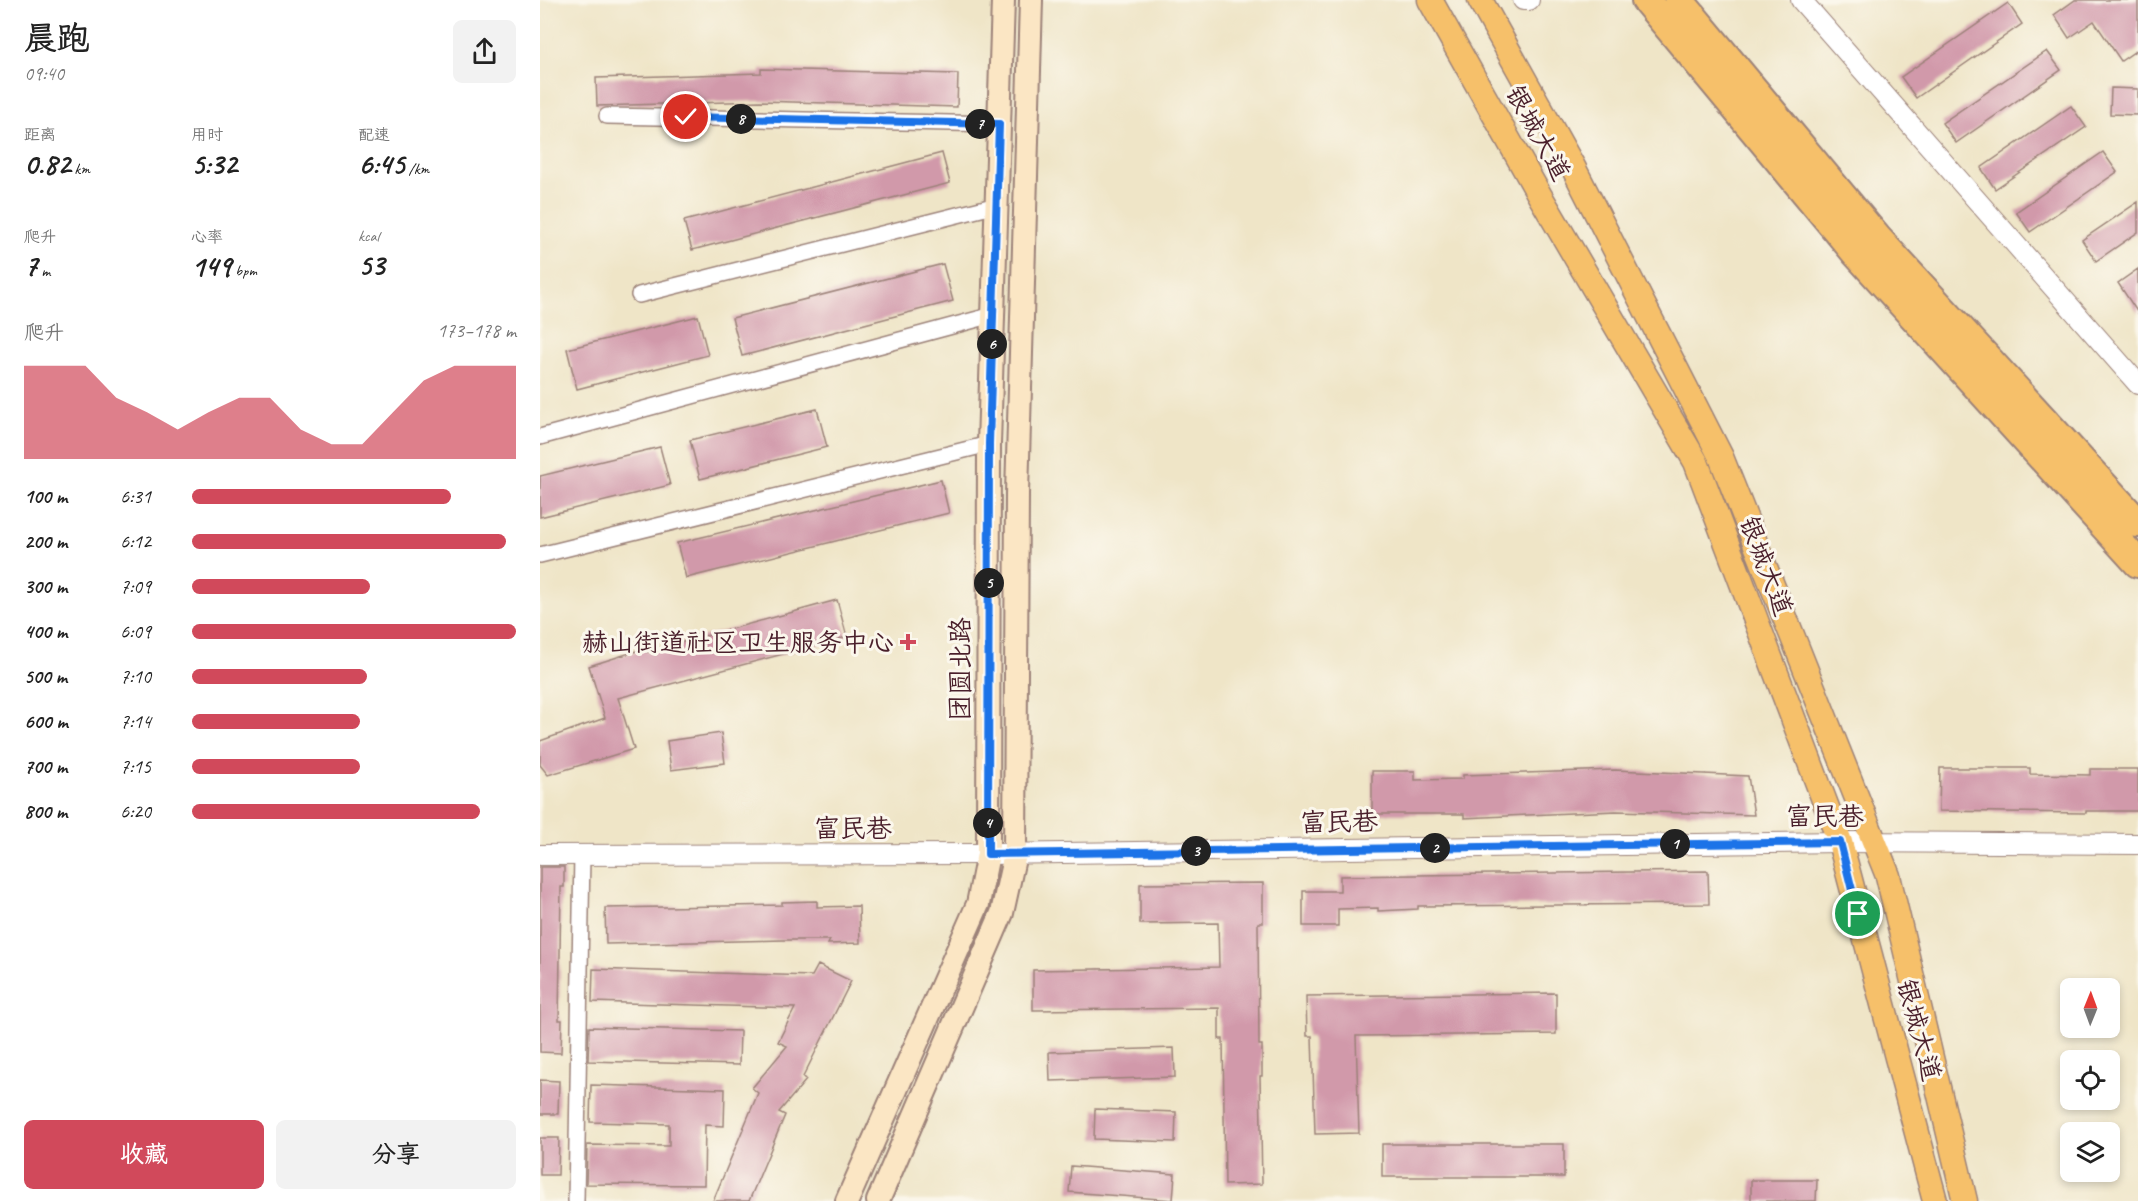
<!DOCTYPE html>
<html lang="zh">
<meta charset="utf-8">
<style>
body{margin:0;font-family:Caveat,"LXGW WenKai TC",sans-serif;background:#f2f2f2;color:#222;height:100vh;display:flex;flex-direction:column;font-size:22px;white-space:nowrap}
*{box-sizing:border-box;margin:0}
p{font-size:20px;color:#767676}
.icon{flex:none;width:33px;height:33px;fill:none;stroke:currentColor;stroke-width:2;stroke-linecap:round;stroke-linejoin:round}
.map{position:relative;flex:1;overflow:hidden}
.side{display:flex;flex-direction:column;background:#fff;width:540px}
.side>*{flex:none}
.needle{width:39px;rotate:1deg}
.fabs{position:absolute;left:1520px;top:978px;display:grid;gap:12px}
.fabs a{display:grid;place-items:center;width:60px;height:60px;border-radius:9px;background:#fff;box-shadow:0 3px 9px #0003;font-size:30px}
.pin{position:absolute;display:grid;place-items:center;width:51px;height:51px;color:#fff;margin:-26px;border:3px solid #fff;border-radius:50%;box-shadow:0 2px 6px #0007}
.km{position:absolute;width:30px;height:30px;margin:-15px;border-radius:50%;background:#222;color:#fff;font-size:16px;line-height:30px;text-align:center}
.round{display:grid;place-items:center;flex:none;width:63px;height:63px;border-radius:9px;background:#f2f2f2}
.headline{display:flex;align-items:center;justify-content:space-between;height:102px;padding:0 24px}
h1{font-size:33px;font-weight:700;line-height:45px}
.figures{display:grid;grid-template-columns:repeat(3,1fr);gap:9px;height:102px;padding:6px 24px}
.figures div{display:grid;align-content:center}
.figures b{font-size:30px;font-weight:700}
.figures small{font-size:16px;font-weight:400}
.figures p{font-size:16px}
.chart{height:168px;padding:12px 24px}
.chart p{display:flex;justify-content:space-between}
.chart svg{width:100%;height:108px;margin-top:6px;fill:#d1495b;opacity:.7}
.cta{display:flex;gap:12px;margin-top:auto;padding:12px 24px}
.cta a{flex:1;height:69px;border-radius:9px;background:#d1495b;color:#fff;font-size:24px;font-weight:700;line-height:69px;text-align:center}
.cta a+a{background:#f2f2f2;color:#222}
ul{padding:0 24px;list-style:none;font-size:20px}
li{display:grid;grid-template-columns:96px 72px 1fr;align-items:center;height:45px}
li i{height:15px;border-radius:8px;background:#d1495b}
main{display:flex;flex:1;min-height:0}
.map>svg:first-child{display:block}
.building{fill:#d199aa}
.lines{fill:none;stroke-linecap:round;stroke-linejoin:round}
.minor-casing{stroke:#9c8279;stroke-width:18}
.tertiary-casing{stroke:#9c8279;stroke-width:22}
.secondary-casing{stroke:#9c8279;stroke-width:26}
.primary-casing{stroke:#9c8279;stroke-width:27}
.motorway-casing{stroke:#9c8279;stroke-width:32}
.minor{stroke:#fff;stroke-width:15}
.tertiary{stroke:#fff;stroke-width:20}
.secondary{stroke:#fbe6c4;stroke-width:22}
.primary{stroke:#f6c06b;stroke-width:24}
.motorway{stroke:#f6c06b;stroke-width:28}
.route-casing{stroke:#fff;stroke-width:12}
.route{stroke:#1a73e8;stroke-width:8}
.poi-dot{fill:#d1495b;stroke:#fbf7ec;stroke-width:2}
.labels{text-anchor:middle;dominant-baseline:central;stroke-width:6;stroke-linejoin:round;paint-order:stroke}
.street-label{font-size:26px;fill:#4a1f2b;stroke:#fbf7ec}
.poi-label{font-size:26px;fill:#4a1f2b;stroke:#fbf7ec;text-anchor:end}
</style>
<main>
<section class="side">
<div class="headline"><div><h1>晨跑</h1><p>09:40</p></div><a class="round"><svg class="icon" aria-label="share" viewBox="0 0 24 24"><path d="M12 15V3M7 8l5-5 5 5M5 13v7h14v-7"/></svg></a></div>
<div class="figures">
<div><p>距离</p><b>0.82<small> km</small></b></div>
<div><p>用时</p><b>5:32</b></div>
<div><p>配速</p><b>6:45<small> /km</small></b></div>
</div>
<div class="figures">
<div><p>爬升</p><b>7<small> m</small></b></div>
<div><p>心率</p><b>149<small> bpm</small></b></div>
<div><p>kcal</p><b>53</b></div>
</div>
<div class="chart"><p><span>爬升</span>173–178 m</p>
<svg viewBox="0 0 160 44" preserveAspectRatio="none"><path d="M0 44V6L10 6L20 6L30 19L40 25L50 32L60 25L70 19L80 19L90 32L100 38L110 38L120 25L130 12L140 6L150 6L160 6V44z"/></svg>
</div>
<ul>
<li><b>100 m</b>6:31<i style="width:80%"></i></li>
<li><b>200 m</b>6:12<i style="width:97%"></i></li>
<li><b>300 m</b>7:09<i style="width:55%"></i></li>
<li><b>400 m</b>6:09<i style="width:100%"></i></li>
<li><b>500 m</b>7:10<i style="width:54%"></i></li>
<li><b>600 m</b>7:14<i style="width:52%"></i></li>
<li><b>700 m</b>7:15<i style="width:52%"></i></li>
<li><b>800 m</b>6:20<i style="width:89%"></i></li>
</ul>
<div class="cta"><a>收藏</a><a>分享</a></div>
</section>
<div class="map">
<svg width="1598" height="1201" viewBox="0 0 1598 1201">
<rect width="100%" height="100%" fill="#fbf7ec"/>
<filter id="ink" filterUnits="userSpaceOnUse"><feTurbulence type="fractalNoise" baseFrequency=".0167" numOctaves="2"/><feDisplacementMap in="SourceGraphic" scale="12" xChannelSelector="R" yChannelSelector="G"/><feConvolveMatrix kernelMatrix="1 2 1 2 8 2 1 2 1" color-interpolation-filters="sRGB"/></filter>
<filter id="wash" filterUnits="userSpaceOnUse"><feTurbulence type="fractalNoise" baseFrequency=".008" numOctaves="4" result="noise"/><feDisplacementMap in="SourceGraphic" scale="24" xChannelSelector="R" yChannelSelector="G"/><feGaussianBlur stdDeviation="1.35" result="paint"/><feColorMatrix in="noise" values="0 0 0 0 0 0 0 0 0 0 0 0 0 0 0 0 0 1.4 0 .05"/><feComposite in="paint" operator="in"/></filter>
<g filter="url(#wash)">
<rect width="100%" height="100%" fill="#efe5c7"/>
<g id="blocks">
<!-- building -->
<path class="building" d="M1535,0H1598V49L1581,61L1554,21L1529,38L1514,15Z
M1468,3L1482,24L1376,98L1361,77Z
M1507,51L1521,70L1416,143L1402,123Z
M221,69L418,74L417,107L220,101L57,106L56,78L221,73Z
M1571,88L1598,89V115L1570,114Z
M1531,106L1546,127L1455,189L1441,168Z
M1563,152L1577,172L1490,232L1476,212Z
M402,153L410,183L152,250L144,221Z
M1598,202V232L1556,261L1542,240Z
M403,264L413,301L202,356L192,318Z
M1598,269V313L1578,283Z
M158,316L168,355L37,389L27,349Z
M277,409L287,447L160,479L150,440Z
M120,447L130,485L0,517V476Z
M401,480L409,513L146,578L137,543Z
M297,600L307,637L78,698L94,749L8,775L0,765V741L65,718L49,666L106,648L107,652Z
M181,733L185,763L131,770L127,741Z
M1400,768H1490V774L1550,775V769H1598V811H1546V813L1399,811Z
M1075,770L1208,776L1214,815L1076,811L924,818V814H832V771H875V780L923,779V775Z
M0,867H24V887H21L19,1020H22L21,1053L0,1052Z
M1168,871L1169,904L878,906V909L838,911V908L798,909V926H763V891H800V876Z
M723,883V923H718L719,1045H722V1076H720L722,1184L685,1185L683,1039H679V1008L493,1010V970L679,967L678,923L600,924V884Z
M277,901V907L319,906L320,943L288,944L290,940H243L66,944L65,908L242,905V902Z
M278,965L311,981L263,1077L266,1080L239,1112L245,1115L209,1201H173L218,1093L212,1088L247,1046L238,1042L255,1008L52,1002L53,969L272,976Z
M1016,993V1034L816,1036L819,1133L775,1134L772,1036H767L766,996Z
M49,1027L200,1031L199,1065L48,1061Z
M634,1048L635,1077L510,1081L509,1052Z
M0,1080L19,1081L18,1114H0Z
M51,1085L185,1089L184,1126L165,1125L164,1185L46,1184L47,1145L129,1146V1124L50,1122Z
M555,1109L636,1112L635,1142L554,1139Z
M0,1138H19L18,1175H0Z
M842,1144H1024V1177H842Z
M531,1166L635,1174L633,1200L529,1192Z
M1211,1180H1277L1276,1201H1211Z"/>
</g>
</g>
<g filter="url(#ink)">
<use href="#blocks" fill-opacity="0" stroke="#9c8279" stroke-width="1.5"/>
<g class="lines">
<!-- minor casing -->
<g class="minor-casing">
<path id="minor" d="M67,116L459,124
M99,295L457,205
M0,437L453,315
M0,555L449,444
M36,1201L42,855"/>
</g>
<!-- tertiary casing -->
<g class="tertiary-casing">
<path id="tertiary" d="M983,0H989
M1261,0L1598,384
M0,855L448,854L1300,842L1598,844"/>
</g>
<!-- secondary casing -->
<g class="secondary-casing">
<path id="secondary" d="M307,1201L438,904L448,854L449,444L463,0
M338,1201L462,913L475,854L477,494L491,0"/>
</g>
<!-- primary casing -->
<g class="primary-casing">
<path id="primary" d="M890,0L1000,196L1156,462L1300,842L1395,1201
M940,0L1032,165L1181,457L1348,876L1425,1201"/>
</g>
<!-- motorway casing -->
<g class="motorway-casing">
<path id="motorway" d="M1106,0L1316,253L1598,563
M1139,0L1337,238L1598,523"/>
</g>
<!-- minor -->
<use href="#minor" class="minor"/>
<!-- tertiary -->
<use href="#tertiary" class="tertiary"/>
<!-- secondary -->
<use href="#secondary" class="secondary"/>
<!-- primary -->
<use href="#primary" class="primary"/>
<!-- motorway -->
<use href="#motorway" class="motorway"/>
</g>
</g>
<g class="lines" filter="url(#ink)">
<!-- route casing -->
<g class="route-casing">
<path id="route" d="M146,117L459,124L449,444L448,854L1300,842L1318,914"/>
</g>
<!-- route -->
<use href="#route" class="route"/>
</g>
<!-- markers -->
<path class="poi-dot" d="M365 633h6v6h6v6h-6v6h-6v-6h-6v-6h6z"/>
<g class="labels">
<!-- street labels -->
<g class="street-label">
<text transform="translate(998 133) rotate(61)">银城大道</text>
<text transform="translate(1226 566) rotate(69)">银城大道</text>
<text transform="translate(420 669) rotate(-90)">团圆北路</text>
<text x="1285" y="816">富民巷</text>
<text transform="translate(799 822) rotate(-1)">富民巷</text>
<text x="313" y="828">富民巷</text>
<text transform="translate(1379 1030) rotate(75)">银城大道</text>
</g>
<!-- poi labels -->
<g class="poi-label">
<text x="354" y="642">赫山街道社区卫生服务中心</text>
</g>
</g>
</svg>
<div class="fabs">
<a><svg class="needle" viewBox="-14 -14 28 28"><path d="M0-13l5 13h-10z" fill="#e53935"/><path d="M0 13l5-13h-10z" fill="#767676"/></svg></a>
<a><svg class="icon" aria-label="locate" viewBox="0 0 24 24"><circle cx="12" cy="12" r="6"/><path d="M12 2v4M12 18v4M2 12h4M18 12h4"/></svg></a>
<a><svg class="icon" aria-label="layers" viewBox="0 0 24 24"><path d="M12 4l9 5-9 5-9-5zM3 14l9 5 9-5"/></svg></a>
</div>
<div class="pin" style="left:1318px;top:914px;background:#1e9e55"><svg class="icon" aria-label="arrive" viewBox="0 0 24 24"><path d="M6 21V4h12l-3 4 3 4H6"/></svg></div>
<div class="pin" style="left:146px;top:117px;background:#d93025"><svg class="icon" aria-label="check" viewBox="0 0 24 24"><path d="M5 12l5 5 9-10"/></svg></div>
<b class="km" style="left:1135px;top:844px">1</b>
<b class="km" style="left:895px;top:848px">2</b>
<b class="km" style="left:656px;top:851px">3</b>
<b class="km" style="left:448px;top:823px">4</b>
<b class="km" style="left:449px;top:583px">5</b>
<b class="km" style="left:452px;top:344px">6</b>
<b class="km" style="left:440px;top:124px">7</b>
<b class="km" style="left:201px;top:119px">8</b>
</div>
</main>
